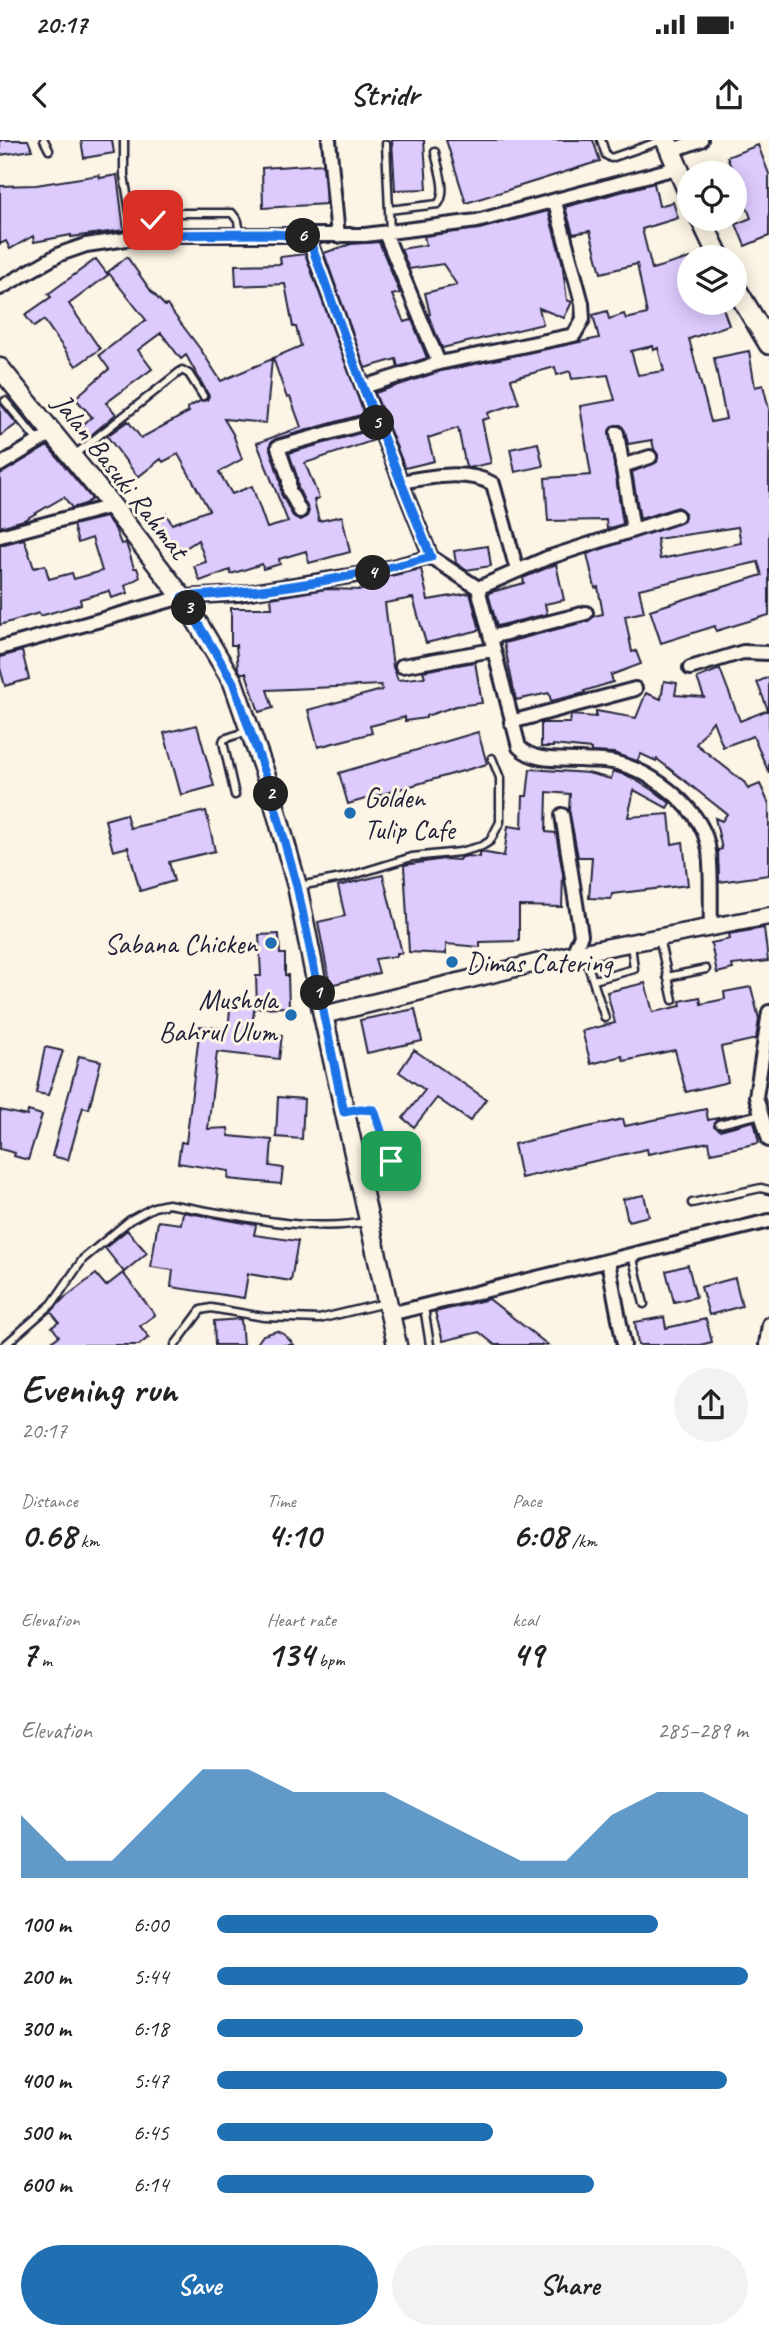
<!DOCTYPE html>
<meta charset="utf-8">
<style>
body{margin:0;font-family:Caveat,sans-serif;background:#f2f2f2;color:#222;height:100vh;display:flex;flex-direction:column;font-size:26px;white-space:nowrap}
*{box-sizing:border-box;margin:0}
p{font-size:23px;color:#767676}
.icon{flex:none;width:38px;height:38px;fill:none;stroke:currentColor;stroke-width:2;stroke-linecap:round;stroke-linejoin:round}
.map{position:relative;height:1205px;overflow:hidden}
.drawer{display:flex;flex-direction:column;background:#fff;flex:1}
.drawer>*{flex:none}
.controls{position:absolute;left:677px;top:21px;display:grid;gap:14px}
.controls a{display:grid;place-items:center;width:70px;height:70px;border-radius:50%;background:#fff;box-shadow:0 4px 18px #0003;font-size:35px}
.pin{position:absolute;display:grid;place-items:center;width:60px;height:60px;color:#fff;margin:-30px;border-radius:14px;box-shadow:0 4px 10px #0006}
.km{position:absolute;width:35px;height:35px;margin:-18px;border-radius:50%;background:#222;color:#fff;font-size:19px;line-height:35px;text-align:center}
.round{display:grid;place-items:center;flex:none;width:74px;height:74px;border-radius:37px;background:#f2f2f2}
.head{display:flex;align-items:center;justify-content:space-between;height:119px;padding:0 21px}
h1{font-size:38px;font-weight:600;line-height:52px}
.figures{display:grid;grid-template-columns:repeat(3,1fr);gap:10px;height:119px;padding:7px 21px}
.figures div{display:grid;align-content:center}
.figures b{font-size:35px;font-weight:600}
.figures small{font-size:19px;font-weight:400}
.figures p{font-size:19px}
.chart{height:196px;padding:14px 21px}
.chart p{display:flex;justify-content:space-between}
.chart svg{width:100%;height:126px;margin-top:7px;fill:#1f6fb2;opacity:.7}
.cta{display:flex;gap:14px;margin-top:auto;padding:14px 21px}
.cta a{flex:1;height:80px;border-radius:42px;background:#1f6fb2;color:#fff;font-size:28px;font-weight:600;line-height:80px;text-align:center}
.cta a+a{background:#f2f2f2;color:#222}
ul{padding:0 21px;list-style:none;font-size:23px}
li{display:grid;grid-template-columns:112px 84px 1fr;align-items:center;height:52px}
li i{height:18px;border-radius:9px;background:#1f6fb2}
.status{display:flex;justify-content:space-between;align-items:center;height:49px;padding:0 35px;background:#fff;direction:ltr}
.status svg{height:19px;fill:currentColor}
header{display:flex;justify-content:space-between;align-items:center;height:91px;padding:0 21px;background:#fff;font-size:32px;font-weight:600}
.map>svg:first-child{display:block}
.building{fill:#ddcbfd;stroke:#22223b;stroke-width:2;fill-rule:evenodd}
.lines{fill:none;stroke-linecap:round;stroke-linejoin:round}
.service-casing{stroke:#22223b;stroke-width:11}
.minor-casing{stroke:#22223b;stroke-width:18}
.tertiary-casing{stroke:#22223b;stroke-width:21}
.secondary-casing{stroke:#22223b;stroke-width:23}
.trunk-casing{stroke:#22223b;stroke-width:24}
.service{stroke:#fcf5e5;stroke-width:6}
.minor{stroke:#fcf5e5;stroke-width:12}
.tertiary{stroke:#fcf5e5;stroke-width:16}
.secondary{stroke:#fcf5e5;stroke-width:18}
.trunk{stroke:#fcf5e5;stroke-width:19}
.route-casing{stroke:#fff;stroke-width:14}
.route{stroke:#1a73e8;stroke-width:9}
.poi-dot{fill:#1f6fb2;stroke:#fcf5e5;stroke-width:2.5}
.labels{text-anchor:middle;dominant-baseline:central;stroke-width:6;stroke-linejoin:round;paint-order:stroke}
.street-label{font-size:28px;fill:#22223b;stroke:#fcf5e5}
.poi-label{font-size:28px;fill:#22223b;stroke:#fcf5e5;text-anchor:start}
</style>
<div class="status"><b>20:17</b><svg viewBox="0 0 49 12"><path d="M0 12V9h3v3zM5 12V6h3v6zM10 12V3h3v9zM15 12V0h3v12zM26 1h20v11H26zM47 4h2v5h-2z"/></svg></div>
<header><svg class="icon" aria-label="back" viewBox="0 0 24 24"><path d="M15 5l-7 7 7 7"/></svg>Stridr<svg class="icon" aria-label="share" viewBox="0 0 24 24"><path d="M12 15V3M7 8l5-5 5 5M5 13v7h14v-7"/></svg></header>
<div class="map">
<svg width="769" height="1205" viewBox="0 0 769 1205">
<rect width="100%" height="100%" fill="#fcf5e5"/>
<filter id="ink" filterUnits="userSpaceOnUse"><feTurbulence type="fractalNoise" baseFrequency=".0143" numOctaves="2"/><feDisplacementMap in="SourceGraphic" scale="14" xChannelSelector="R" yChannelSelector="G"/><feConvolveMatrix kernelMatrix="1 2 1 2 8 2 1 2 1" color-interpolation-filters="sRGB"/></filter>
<g filter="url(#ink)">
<!-- building -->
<path class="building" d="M0,0H28L32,10L0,15Z
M81,0H112L114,13L84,18Z
M392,0H424L427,49L395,50Z
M446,0H593L600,21L466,63Z
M758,5L769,34V96L745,106L736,84L751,78L727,17Z
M323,24L326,64L263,68L262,28Z
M99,35L100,38L117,35L124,90L71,97V95L34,102L33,96L10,109L6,101L0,104V46L36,45Z
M654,43L659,66L673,62L678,78L642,89L652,129L690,118V163H721L729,185L689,199L711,282L726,279L714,218L749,211L755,247L763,245L769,269V475L716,491L715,486L661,503L650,470L762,435L758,422L639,449L644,472L625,476L632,512L636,511L641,524L611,535L613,542L584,551L585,553L551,561L549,553L516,560L504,503L588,481L594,476L603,474L598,447L595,448L587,414L684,381L685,373L678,367L640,379L632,332L657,322L658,315L654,309L652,300L628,304L625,291L621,285H615L609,291L623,384L607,389L606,380L548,381L545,338L591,335L580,266L615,260L608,235L572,239L570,231L557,235L555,227L511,239L519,263L488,273L489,278L482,280L491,323L468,328L466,327L458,288L428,298L434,321L405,328L375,253L441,231L599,198L593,175L607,171L609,179L624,174L626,179L647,174L637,124L601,133L590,91L573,94L565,67ZM653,206L654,210L658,208L664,231L638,235L631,211ZM738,387L741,403L660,419L657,399Z
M548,71L562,121L567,160L572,162L564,178L539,168L543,184L442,208L428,175L430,174L425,153L457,145L443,124L409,129L401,109L426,105L424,96L479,89Z
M379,102L400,153L392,155L404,182L412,180L427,218L398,227L396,219L365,228L324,113L351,104Z
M305,114L364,274L276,299L271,302L270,309L280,340L281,354L293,376L300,380L307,376L309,371L298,348L297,337L289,313L371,290L375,300L305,323L319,358L314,360L319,381L342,376L350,412L309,423L306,411L279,419L280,424L263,429L262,424L231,434L230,430L200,441L194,426L206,422L198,400L175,415L154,382L166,374L172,384L209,370L178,314L163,322L161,319L138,337L107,296L128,281L141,298L189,272L187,268L200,261L207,260L209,256L186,215L181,219L161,193L138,210L152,229L106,263L116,274L90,296L81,286L92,277L75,258L109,229L99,215L146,180L108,132L127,117L151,151L165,166L167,165L201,210L221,241L272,219L266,283L224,279L233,294L242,319L219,332L232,354L252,346L267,388L288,382L257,303L301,287L290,257L287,258L273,218L301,206L296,187H293L285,144L236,146L235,125L281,124L280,117Z
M96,119L108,135L69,164L100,209L76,226L44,180L34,187L25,175L51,157L48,154Z
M0,263L17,284L0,296Z
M538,303L543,326L515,332L510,309Z
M48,306L92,359L85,364L72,368L64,357L24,380L0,387V334Z
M106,377L115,389L121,404L126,403L134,428H137L140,437L125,446L128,453L111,458L109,451L80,459L81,464L40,476L39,473L0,485V405L24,399L34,428L45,425L49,439L72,433L74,439L102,431L92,398L78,403L73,385Z
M488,406L491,426L466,430L456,423L454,411Z
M556,424L564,460L545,464L547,474L497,486L488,453L524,443L523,438Z
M421,429L428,460L470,453L480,490L426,503L413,458L385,463L393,527L398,540L425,537L423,531L475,522L482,563L456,566L426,576V578L405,581V577L370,586L372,593L318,607L308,570L382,550L381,545L267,550L273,568L259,572L246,533H241L238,529L236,505H231V468H272L271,458L327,449L362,450L360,443Z
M22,511L29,539L5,546L0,528V517Z
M720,529L740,581L768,570L757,542L769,537V633L753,596L723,607L713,581L696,604L745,643L748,649L760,644L769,664V735L719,742L718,710L722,709L715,678L722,681L727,674L657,619L656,621L641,614L637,621L614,613L591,612V609L553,605V607H541V583H570L571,575L596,577V571L636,578L646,553L661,559L664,541L677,543L675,555L704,557L697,538Z
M197,585L214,646L181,655L164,593Z
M478,592L487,624L348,664L339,633Z
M530,629L588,633L611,639L613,631L628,636L656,652L670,663L667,668L634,650L628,677L669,674L672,704L683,702L688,745L612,754L611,759L589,758L592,717H578L569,670L570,654L547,652L546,692L556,693L563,734L562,767L519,766V801L480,802V807L446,804V814L409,812L404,725L444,719L459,720L460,718L467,716L480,717V712L504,716L508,686L522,688L523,656H527Z
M206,671L215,711L169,722L174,741L140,751L128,707L113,711L105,680L126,674L130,688Z
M383,735L402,813H397V816L375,819L379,833L330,845L318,782L345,776L338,746Z
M764,788L768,821L732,825L733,829L717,833L711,803L730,799L729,794Z
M279,794L280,814H285V835H288L289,867L257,868L256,836H261L259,795Z
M645,843L653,872L681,866L680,861L700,857L701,864L725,859L724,852L751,847L759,879L756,899L721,907L728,942L686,952L675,910L624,921L622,916L591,924L582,891L615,883L607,852Z
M231,861L255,864L251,892L282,895L279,919L217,912L208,989L228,988L229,996L272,1000L270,1026L283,1028L281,1044L228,1039L229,1031L178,1023L181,1002L186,1003L200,886L228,889Z
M415,869L422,901L367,913L360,880Z
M45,907L63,911L48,955L36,953Z
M414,910L486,959L470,981L437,958L414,987L403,978L425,950L399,932Z
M79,916L101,921L89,969L83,967L68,1020L52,1016Z
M278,957L304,959L302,999L276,997Z
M706,969L708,980L743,973L717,979L714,986L720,990L754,981L759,1003L711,1013L709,1002L648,1014L647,1009L521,1038L514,1004L623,979L625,986Z
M0,970L27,976L28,971L42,975L28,1020L14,1016L15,1013L0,1009Z
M644,1055L649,1076L628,1081L623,1059Z
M183,1072L256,1085L254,1095L298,1101L291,1141L248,1134L244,1158L171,1147L173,1130L151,1127L158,1081L181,1084Z
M127,1090L147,1113L124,1132L105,1108Z
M688,1125L696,1157L674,1162L666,1131Z
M123,1133L155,1175L140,1186L149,1197L139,1205H47L59,1196L52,1187L59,1182L51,1172L63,1159L96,1134L106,1146Z
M735,1138L742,1166L709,1175L701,1147Z
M489,1159L548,1205H495L479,1192L443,1201L435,1172Z
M664,1177L666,1188L706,1179L712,1202L700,1205H638L635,1182Z
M241,1179L243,1205H215L214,1181Z
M277,1191L284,1194L294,1205H256L263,1195Z"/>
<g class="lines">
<!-- service casing -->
<g class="service-casing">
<path id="service" d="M44,0L49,10
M124,0V35L134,97
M601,0L606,15L611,18L663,0
M386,4L390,93
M389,70L438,64C448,52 438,28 435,12
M154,95L153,80L158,73H232L238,81L240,94
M5,261L38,301
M73,316L182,230L189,234L203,256
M235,655L223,602L224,599L248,591
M299,746L347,737L412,717L460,712L482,706L490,701L500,682V638L492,618
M659,798L673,860
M584,813L605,878
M667,837L706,829
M594,840L634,829L631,804
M346,972L360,969L374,970L391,1021
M719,984L761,974
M692,1063L761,1048L769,1050
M632,1115L644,1164
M424,1167L430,1205
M5,1205L52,1164L83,1119L130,1080L154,1067L168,1064C223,1073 316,1095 368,1081
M175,1205L201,1170L211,1168L264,1177L319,1179L385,1163"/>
</g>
<!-- minor casing -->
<g class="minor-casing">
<path id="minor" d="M329,0L338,96
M670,11L701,0
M385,93L439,223
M308,96L363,247L431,417L478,448L519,607C534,622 559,619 580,620C592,621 605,620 617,623C655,633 704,670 709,711C712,735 710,762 711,786
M0,148L60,114L86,105L154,95H365L477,81L676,28
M363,247L439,223L574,195L583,179L582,163L555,62
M617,293L633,390
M0,325L54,292
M622,326L650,317
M400,342C428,337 467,329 493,344L517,430
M300,371L289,350V339L278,307L376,280
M0,396L112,366
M478,448L547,418L677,376
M491,497L586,473
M0,508L182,457L238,454L369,433L431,417
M402,526L493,510
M690,528L743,512L769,513
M511,582L635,549
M562,675L581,795L573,814
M769,872L756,957L769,1000
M608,1121L624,1205
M390,1174L769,1081
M766,1205L769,1184"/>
</g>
<!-- tertiary casing -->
<g class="tertiary-casing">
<path id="tertiary" d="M323,875L573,814L769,776"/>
</g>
<!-- secondary casing -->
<g class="secondary-casing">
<path id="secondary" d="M0,228L112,366L182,457L233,542L268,642L297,746L323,875L397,1205"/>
</g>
<!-- trunk casing -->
<g class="trunk-casing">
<path id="trunk" d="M666,0L690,56
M701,79L719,117
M735,147L769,204"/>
</g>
<!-- service -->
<use href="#service" class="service"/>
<!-- minor -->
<use href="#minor" class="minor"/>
<!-- tertiary -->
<use href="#tertiary" class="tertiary"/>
<!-- secondary -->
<use href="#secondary" class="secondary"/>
<!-- trunk -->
<use href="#trunk" class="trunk"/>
</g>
</g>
<g class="lines" filter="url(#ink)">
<!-- route casing -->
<g class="route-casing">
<path id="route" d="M153,80L154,95L271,94L308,96L363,247L431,417C350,439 267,452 182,457L233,542L268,642L297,746L344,972L360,969L374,970L391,1021"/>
</g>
<!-- route -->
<use href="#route" class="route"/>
</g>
<!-- markers -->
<g class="poi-dot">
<circle cx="350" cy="673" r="7"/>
<circle cx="271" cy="803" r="7"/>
<circle cx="452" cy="822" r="7"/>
<circle cx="291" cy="875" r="7"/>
</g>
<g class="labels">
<!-- street labels -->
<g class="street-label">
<text transform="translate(121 336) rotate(52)">Jalan Basuki Rahmat</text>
</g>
<!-- poi labels -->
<g class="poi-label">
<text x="364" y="657">Golden<tspan x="364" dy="32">Tulip Cafe</tspan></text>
<text x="257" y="803" text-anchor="end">Sabana Chicken</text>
<text x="466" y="822">Dimas Catering</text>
<text x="277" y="859" text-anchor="end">Mushola<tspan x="277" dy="32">Bahrul Ulum</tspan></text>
</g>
</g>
</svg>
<div class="controls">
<a><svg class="icon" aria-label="locate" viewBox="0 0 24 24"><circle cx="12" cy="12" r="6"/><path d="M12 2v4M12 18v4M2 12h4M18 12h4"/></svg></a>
<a><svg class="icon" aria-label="layers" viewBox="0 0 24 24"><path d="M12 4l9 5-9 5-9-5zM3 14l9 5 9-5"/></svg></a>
</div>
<div class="pin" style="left:391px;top:1021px;background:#1e9e55"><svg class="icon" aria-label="arrive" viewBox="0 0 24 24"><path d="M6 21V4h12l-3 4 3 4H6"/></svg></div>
<div class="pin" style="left:153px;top:80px;background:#d93025"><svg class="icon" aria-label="check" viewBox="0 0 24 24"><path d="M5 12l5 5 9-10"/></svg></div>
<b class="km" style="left:318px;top:853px">1</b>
<b class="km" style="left:271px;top:654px">2</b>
<b class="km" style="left:189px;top:468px">3</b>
<b class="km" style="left:373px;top:433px">4</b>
<b class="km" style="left:377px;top:283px">5</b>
<b class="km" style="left:303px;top:96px">6</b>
</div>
<section class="drawer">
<div class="head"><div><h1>Evening run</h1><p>20:17</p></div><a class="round"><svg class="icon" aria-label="share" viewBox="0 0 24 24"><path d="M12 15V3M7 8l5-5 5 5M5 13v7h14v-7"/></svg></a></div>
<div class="figures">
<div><p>Distance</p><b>0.68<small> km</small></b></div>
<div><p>Time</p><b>4:10</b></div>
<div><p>Pace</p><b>6:08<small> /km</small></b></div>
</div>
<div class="figures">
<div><p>Elevation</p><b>7<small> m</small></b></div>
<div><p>Heart rate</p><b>134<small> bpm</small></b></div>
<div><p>kcal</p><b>49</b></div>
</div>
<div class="chart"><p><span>Elevation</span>285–289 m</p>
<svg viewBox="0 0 160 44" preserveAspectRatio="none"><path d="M0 44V22L10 38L20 38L30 22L40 6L50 6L60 14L70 14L80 14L90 22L100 30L110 38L120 38L130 22L140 14L150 14L160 22V44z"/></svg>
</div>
<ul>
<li><b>100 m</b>6:00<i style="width:83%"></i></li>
<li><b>200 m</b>5:44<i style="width:100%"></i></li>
<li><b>300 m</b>6:18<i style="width:69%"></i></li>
<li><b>400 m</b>5:47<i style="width:96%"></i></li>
<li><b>500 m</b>6:45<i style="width:52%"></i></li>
<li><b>600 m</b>6:14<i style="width:71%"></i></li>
</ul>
<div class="cta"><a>Save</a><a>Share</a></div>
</section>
